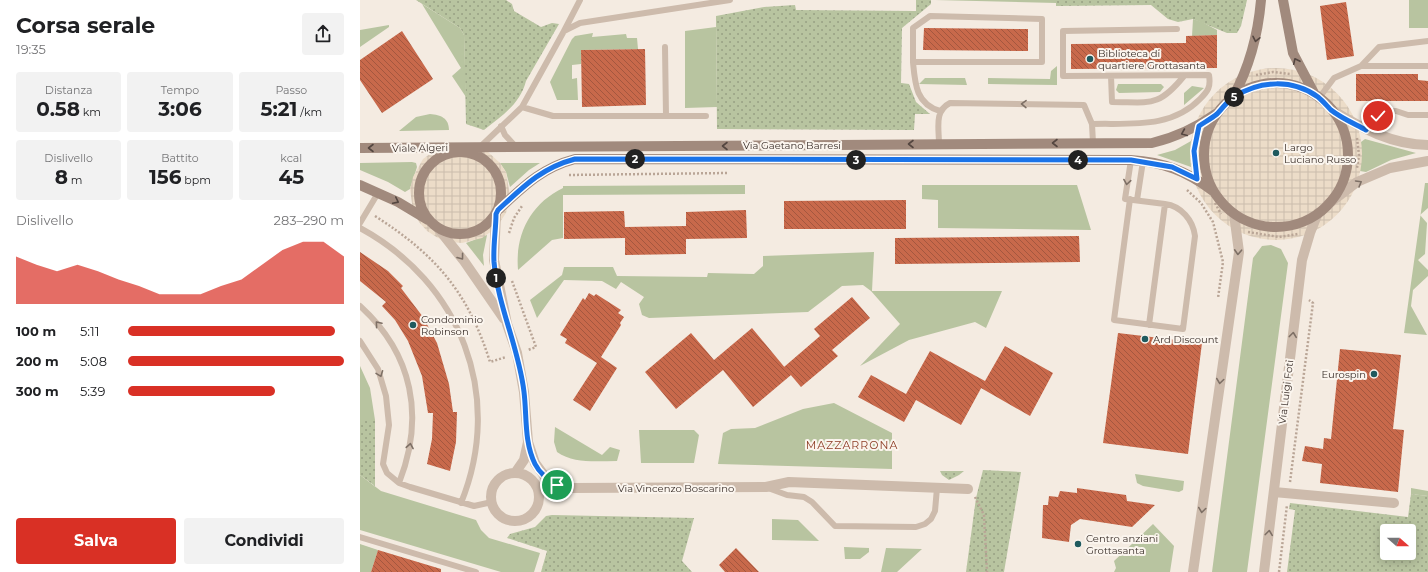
<!DOCTYPE html>
<html lang="it">
<meta charset="utf-8">
<style>
body{margin:0;font-family:Montserrat,sans-serif;background:#f2f2f2;color:#202124;height:100vh;display:flex;flex-direction:column;font-size:15px;white-space:nowrap}
*{box-sizing:border-box;margin:0}
p{font-size:13px;color:#757577}
.icon{flex:none;width:22px;height:22px;fill:none;stroke:currentColor;stroke-width:2;stroke-linecap:round;stroke-linejoin:round}
.map{position:relative;flex:1;overflow:hidden}
.panel{display:flex;flex-direction:column;background:#fff;width:360px}
.panel>*{flex:none}
.needle{width:26px;rotate:111deg}
.fabs{position:absolute;left:1020px;top:524px;display:grid;gap:8px}
.fabs a{display:grid;place-items:center;width:36px;height:36px;border-radius:4px;background:#fff;box-shadow:0 2px 10px #0003;font-size:20px}
.pin{position:absolute;display:grid;place-items:center;width:34px;height:34px;color:#fff;margin:-17px;border:2px solid #fff;border-radius:50%;box-shadow:0 1px 4px #0007}
.km{position:absolute;width:20px;height:20px;margin:-10px;border-radius:50%;background:#222;color:#fff;font-size:11px;line-height:20px;text-align:center}
.round{display:grid;place-items:center;flex:none;width:42px;height:42px;border-radius:4px;background:#f2f2f2}
.overview{display:flex;align-items:center;justify-content:space-between;height:68px;padding:0 16px}
h1{font-size:22px;font-weight:700;line-height:30px}
.metrics{display:grid;grid-template-columns:repeat(3,1fr);gap:6px;height:68px;padding:4px 16px}
.metrics div{display:grid;align-content:center;border-radius:4px;background:#f2f2f2;text-align:center}
.metrics b{font-size:20px;font-weight:700}
.metrics small{font-size:11px;font-weight:400}
.metrics p{font-size:11px}
.chart{height:112px;padding:8px 16px}
.chart p{display:flex;justify-content:space-between}
.chart svg{width:100%;height:72px;margin-top:4px;fill:#d93025;opacity:.7}
.cta{display:flex;gap:8px;margin-top:auto;padding:8px 16px}
.cta a{flex:1;height:46px;border-radius:4px;background:#d93025;color:#fff;font-size:16px;font-weight:700;line-height:46px;text-align:center}
.cta a+a{background:#f2f2f2;color:#202124}
ul{padding:0 16px;list-style:none;font-size:13px}
li{display:grid;grid-template-columns:64px 48px 1fr;align-items:center;height:30px}
li i{height:10px;border-radius:5px;background:#d93025}
main{display:flex;flex:1;min-height:0}
.map>svg:first-child{display:block}
.grass{fill:url(#grass-dots);fill-rule:evenodd}
.garden{fill:#b8c4a0}
.plaza{fill:url(#plaza-grid)}
.building{fill:url(#building-back-hatch)}
.lines{fill:none;stroke-linecap:round;stroke-linejoin:round}
.path{stroke:#b9a596;stroke-width:2.5;stroke-dasharray:2 2;stroke-linecap:butt}
.lane{stroke:#cdbbac;stroke-width:6}
.street{stroke:#cdbbac;stroke-width:10}
.secondary{stroke:#a18a7d;stroke-width:10}
.oneway{stroke:#544640}
.oneway2{stroke:#7d6f65}
.route-casing{stroke:#fff;stroke-width:8}
.route{stroke:#1a73e8;stroke-width:5}
.poi-dot{fill:#1f5a5e;stroke:#fbf5ee;stroke-width:1.5}
.labels{text-anchor:middle;dominant-baseline:central;stroke-width:4;stroke-linejoin:round;paint-order:stroke}
.poi-label{font-size:10px;fill:#3b302b;stroke:#fbf5ee;text-anchor:start}
.street-label{font-size:10px;fill:#3b302b;stroke:#fbf5ee}
.neighbourhood-label{font-size:11px;letter-spacing:1px;fill:#8c3b22;stroke:#fbf5ee}
</style>
<main>
<section class="panel">
<div class="overview"><div><h1>Corsa serale</h1><p>19:35</p></div><a class="round"><svg class="icon" aria-label="share" viewBox="0 0 24 24"><path d="M12 15V3M7 8l5-5 5 5M5 13v7h14v-7"/></svg></a></div>
<div class="metrics">
<div><p>Distanza</p><b>0.58<small> km</small></b></div>
<div><p>Tempo</p><b>3:06</b></div>
<div><p>Passo</p><b>5:21<small> /km</small></b></div>
</div>
<div class="metrics">
<div><p>Dislivello</p><b>8<small> m</small></b></div>
<div><p>Battito</p><b>156<small> bpm</small></b></div>
<div><p>kcal</p><b>45</b></div>
</div>
<div class="chart"><p><span>Dislivello</span>283–290 m</p>
<svg viewBox="0 0 160 44" preserveAspectRatio="none"><path d="M0 44V15L10 20L20 24L30 20L40 24L50 29L60 33L70 38L80 38L90 38L100 33L110 29L120 20L130 11L140 6L150 6L160 15V44z"/></svg>
</div>
<ul>
<li><b>100 m</b>5:11<i style="width:96%"></i></li>
<li><b>200 m</b>5:08<i style="width:100%"></i></li>
<li><b>300 m</b>5:39<i style="width:68%"></i></li>
</ul>
<div class="cta"><a>Salva</a><a>Condividi</a></div>
</section>
<div class="map">
<svg width="1068" height="572" viewBox="0 0 1068 572">
<defs>
<pattern id="grass-dots" width="8" height="8" patternUnits="userSpaceOnUse"><rect width="8" height="8" fill="#b8c4a0"/><path d="M2 2h.1M6 6h.1" fill="none" stroke="#97a083" stroke-width="1.8" stroke-linecap="round"/></pattern>
<pattern id="plaza-grid" width="8" height="8" patternUnits="userSpaceOnUse"><rect width="8" height="8" fill="#ecdcc8"/><path d="M0 4h8M4 0v8" fill="none" stroke="#cbbdac"/></pattern>
<pattern id="building-back-hatch" width="6" height="6" patternUnits="userSpaceOnUse"><rect width="6" height="6" fill="#c8694b"/><path d="M-1 5l2 2M0 0l6 6M5-1l2 2" fill="none" stroke="#a4573f"/></pattern>
</defs>
<rect width="100%" height="100%" fill="#f4ebe1"/>
<!-- grass -->
<path class="grass" d="M56,0H146L152,4L154,11L181,27L192,23L199,24L166,81C160,104 142,116 124,130L106,124L104,35L100,28Z
M556,0H571V4L542,28L541,83L549,84L556,102L570,114H555L554,130L357,129L356,16L404,7L435,5L436,10L556,11Z
M696,0H887L881,26L877,33H867L833,19L818,22L808,19L791,5L696,6Z
M0,420H15V486L0,475Z
M623,470L661,472L644,572H606L616,498Z
M580,471H604L599,475L589,480L582,475Z
M1051,494L1068,496V572H927L935,510L929,509L930,503L1048,517ZM1027,531H1049V553H1027Z
M192,515L334,518L322,561L332,572H181L187,551L147,538L150,534L175,527L186,516Z"/>
<!-- garden -->
<path class="garden" d="M575,0H696V3Z
M1049,0H1068V28H1049Z
M62,4L100,28L104,35L106,97L92,76L101,68Z
M833,19L842,22L857,30V35L832,36Z
M29,25V27L0,47V30Z
M356,27L357,107L325,108V31Z
M233,33L232,37L266,34L267,38H277L278,49L221,50V64L212,65V79L217,78L218,100H197L190,82L212,39L215,36Z
M697,66V85L628,84V78L690,79L691,71Z
M565,78H605L607,85L559,84Z
M758,84H801L804,87L800,92L759,93L756,90Z
M832,86L844,88L824,105V93Z
M70,114C81,115 89,118 89,130L39,131L56,117Z
M1005,139L1056,153L1031,160L1006,172L1000,171L1001,142Z
M831,141V167L797,155L815,150Z
M52,162L56,163L57,167L50,189L45,192L28,182L0,170V163Z
M140,163H180L169,170L150,187L146,172Z
M1065,183H1068V208L1060,215L1067,223L1065,254L1058,260L1068,270V276L1053,290L1051,306L1067,335L1044,333Z
M385,185V194L203,195V238L192,240L158,270C155,235 170,204 203,188V186Z
M562,185H717L731,230L578,228V200L562,199Z
M127,235L123,255L124,266L106,243Z
M911,245L921,249L928,263L887,572H852L893,258L902,246Z
M514,252L512,291H642L626,328L615,322L549,340L500,366L540,324L511,291L503,285L482,286L448,312L289,318L282,315L279,304L284,297L261,282L256,289L242,281L204,280L177,318L170,300L202,275L204,267H253L257,276L347,277L348,273L394,274L403,266V256Z
M0,366L10,388L15,420H0Z
M474,403L532,433V469L358,464L363,433L371,429L395,428L443,409Z
M195,427L242,455L250,447L260,450L257,461C237,461 214,464 197,452L194,442Z
M279,430H334L339,435L334,463H281Z
M775,474L824,481L823,490L819,492L783,486L777,483Z
M0,475L21,491L116,520L121,530L129,538L180,553L174,572H141L0,530Z
M1051,488L1068,491V496L1051,494Z
M412,519L438,520L459,541L412,540Z
M793,524L814,546L810,572H754L756,568L754,561Z
M0,544L18,550L11,572H0Z
M484,547L509,548V552L500,559H485Z
M526,548L562,549L537,572H521Z"/>
<!-- plaza -->
<path class="plaza" d="M830 154a86 86 0 1 1 172 0a86 86 0 1 1-172 0Z
M78,148L127,151L140,163L146,172L150,196L146,213L136,228L122,238L102,243L89,242L78,238L67,231L59,222L53,211L50,189L53,177L63,159Z"/>
<!-- building -->
<path class="building" d="M986,2L994,56L967,60L960,6Z
M564,28L668,29V51L563,50Z
M42,31L73,79L22,113L0,80V60Z
M857,35V68L711,69V44L826,43V36Z
M285,49L286,105L222,107L221,50Z
M996,74H1058V80L1068,81V101H996Z
M546,200V229H424V201Z
M386,210L387,238L326,239V254L265,255V238L204,239V212L264,211L265,227L326,226V212Z
M719,236L720,262L535,264V238Z
M0,252L28,271L43,286L41,288L63,317L77,343L89,384L93,412H97L96,442L90,471L67,464L72,439L73,413H68L62,376L48,341L35,320L22,306L26,302L0,281Z
M229,293L234,296L236,294L261,310L258,313L264,317L260,323L261,325L241,357L257,368L230,411L213,400L237,363L205,343L207,339L200,335L223,298L225,300Z
M492,297L510,318L472,350L478,356L441,387L424,367L460,336L454,329Z
M392,328L431,375L393,407L363,370L316,409L285,372L331,333L354,360Z
M758,333L842,343L828,454L743,443Z
M645,346L693,373L670,416L621,388Z
M980,349L1041,355L1033,429L1044,430L1038,492L960,483L962,464L942,461L945,446L963,449L964,438L971,439Z
M570,351L625,381L601,425L556,400L544,422L498,397L511,375L546,394Z
M717,488L766,495L767,501L795,505L772,527L720,519L711,525L709,542L682,538L683,505H688L689,496L698,497L700,491L717,493Z
M376,548L399,572H365L359,565Z
M18,550L81,569V572H11Z"/>
<g class="lines">
<!-- path -->
<path class="path" d="M896,75L913,72L930,74
M997,138L999,155L997,168
M835,166L836,139
M209,175L368,173
M827,190L841,203L853,222L863,262L858,298
M855,203L861,214
M15,216C76,255 108,292 130,362L146,357
M888,232L919,237L938,234
M149,233L154,218L162,206
M152,281L176,347L168,350
M930,482L953,303L949,300
M615,497L624,515L627,572
M919,572L927,505"/>
<!-- lane -->
<path class="lane" d="M570,16L682,19V62H553V28Z
M204,31L220,0
M305,47L306,116
M553,62C555,84 556,104 580,111
M1001,66H1068
M751,76L752,102C790,102 798,108 824,76
M959,98L974,78L1001,66L1019,47L1068,41
M162,107L193,116H346
M141,126L145,135L157,148
M1006,130L1013,119L1025,111H1036L1048,115H1068
M733,143L732,124C770,123 811,129 840,99C848,91 851,87 849,75L703,76V31L817,29
M579,144C579,128 574,111 590,103L724,105L732,124
M126,160L121,154L120,147L162,107L204,31L220,23L370,0
M771,160L765,199L805,204L789,325
M770,199L754,320L823,329L835,236C833,220 821,206 805,204
M777,200L783,161
M0,223L18,193
M0,228C100,282 145,395 101,503
M0,306C53,354 65,417 39,483
M0,341L18,369L26,396L29,425L23,464L27,473L39,483L50,487L114,506L132,502
M408,488L427,495L444,497L452,502L475,526L556,527L565,524L571,519L575,511L577,488
M0,537L116,572"/>
<!-- street -->
<path class="street" d="M972,110C1001,128 1033,145 1068,145
M967,205L997,182L1030,168L1068,161
M136,214L134,260L147,324L157,353L164,392L168,442L175,463L186,478L197,485L213,488L406,487L429,482L608,489
M77,227L104,261L144,319
M155,473L164,460L168,442
M131 497a24 24 0 1 1 48 0a24 24 0 1 1-48 0Z
M914,492L1034,503
M833,572L879,252L874,214
M904,572L942,260L950,233L958,213"/>
<!-- secondary -->
<path class="secondary" d="M923,0L933,53L954,93
M844 155a72 72 0 1 1 144 0a72 72 0 1 1-144 0Z
M873,97C890,66 898,35 901,0
M0,148L792,143C817,137 836,128 857,113
M59 193a41 41 0 1 1 82 0a41 41 0 1 1-82 0Z
M0,185L38,202L68,220
M138,210C163,187 181,168 215,159L771,160C803,162 827,171 853,191"/>
</g>
<!-- one-way arrows -->
<defs><path id="oneway-chevron" d="M-2-3.5L2.5 0L-2 3.5" fill="none" stroke-width="1.6" stroke-linecap="round" stroke-linejoin="round"/></defs>
<g class="oneway">
<use href="#oneway-chevron" transform="translate(896 39) rotate(102)"/>
<use href="#oneway-chevron" transform="translate(936 61) rotate(-115)"/>
<use href="#oneway-chevron" transform="translate(824 133) rotate(157)"/>
<use href="#oneway-chevron" transform="translate(695 143) rotate(180)"/>
<use href="#oneway-chevron" transform="translate(551 144) rotate(180)"/>
<use href="#oneway-chevron" transform="translate(365 146) rotate(180)"/>
<use href="#oneway-chevron" transform="translate(11 148) rotate(180)"/>
<use href="#oneway-chevron" transform="translate(36 201) rotate(26)"/>
</g>
<g class="oneway2">
<use href="#oneway-chevron" transform="translate(664 104) rotate(-179)"/>
<use href="#oneway-chevron" transform="translate(767 182) rotate(99)"/>
<use href="#oneway-chevron" transform="translate(999 183) rotate(-30)"/>
<use href="#oneway-chevron" transform="translate(878 252) rotate(93)"/>
<use href="#oneway-chevron" transform="translate(101 257) rotate(53)"/>
<use href="#oneway-chevron" transform="translate(18 324) rotate(-130)"/>
<use href="#oneway-chevron" transform="translate(933 335) rotate(-83)"/>
<use href="#oneway-chevron" transform="translate(20 374) rotate(69)"/>
<use href="#oneway-chevron" transform="translate(860 381) rotate(98)"/>
<use href="#oneway-chevron" transform="translate(50 446) rotate(-80)"/>
<use href="#oneway-chevron" transform="translate(842 510) rotate(98)"/>
<use href="#oneway-chevron" transform="translate(909 533) rotate(-83)"/>
</g>
<g class="lines">
<!-- route casing -->
<g class="route-casing">
<path id="route" d="M197,485C188,479 180,474 175,464C164,442 167,416 164,392C159,348 138,307 134,262C133,246 136,229 136,214L138,210C163,187 181,168 215,159L771,160L812,167L837,179L834,151L839,126C845,122 852,118 857,114C863,108 867,101 874,97C900,80 933,79 958,97C963,101 967,106 971,110C981,118 995,124 1006,130L1013,119L1018,116"/>
</g>
<!-- route -->
<use href="#route" class="route"/>
</g>
<!-- markers -->
<g class="poi-dot">
<circle cx="730" cy="59" r="4"/>
<circle cx="916" cy="153" r="4"/>
<circle cx="53" cy="325" r="4"/>
<circle cx="785" cy="339" r="4"/>
<circle cx="1014" cy="374" r="4"/>
<circle cx="718" cy="544" r="4"/>
</g>
<g class="labels">
<!-- poi labels -->
<g class="poi-label">
<text x="738" y="53">Biblioteca di<tspan x="738" dy="12">quartiere Grottasanta</tspan></text>
<text x="924" y="147">Largo<tspan x="924" dy="12">Luciano Russo</tspan></text>
<text x="61" y="319">Condominio<tspan x="61" dy="12">Robinson</tspan></text>
<text x="793" y="339">Ard Discount</text>
<text x="1006" y="374" text-anchor="end">Eurospin</text>
<text x="726" y="538">Centro anziani<tspan x="726" dy="12">Grottasanta</tspan></text>
</g>
<!-- street labels -->
<g class="street-label">
<text x="432" y="145">Via Gaetano Barresi</text>
<text transform="translate(60 148) rotate(-1)">Viale Algeri</text>
<text transform="translate(926 392) rotate(-83)">Via Luigi Foti</text>
<text x="316" y="488">Via Vincenzo Boscarino</text>
</g>
<!-- neighbourhood labels -->
<g class="neighbourhood-label">
<text x="492" y="445">MAZZARRONA</text>
</g>
</g>
</svg>
<div class="fabs">
<a><svg class="needle" viewBox="-14 -14 28 28"><path d="M0-13l5 13h-10z" fill="#e53935"/><path d="M0 13l5-13h-10z" fill="#757577"/></svg></a>
</div>
<div class="pin" style="left:197px;top:485px;background:#1e9e55"><svg class="icon" aria-label="arrive" viewBox="0 0 24 24"><path d="M6 21V4h12l-3 4 3 4H6"/></svg></div>
<div class="pin" style="left:1018px;top:116px;background:#d93025"><svg class="icon" aria-label="check" viewBox="0 0 24 24"><path d="M5 12l5 5 9-10"/></svg></div>
<b class="km" style="left:136px;top:278px">1</b>
<b class="km" style="left:275px;top:159px">2</b>
<b class="km" style="left:496px;top:160px">3</b>
<b class="km" style="left:718px;top:160px">4</b>
<b class="km" style="left:874px;top:97px">5</b>
</div>
</main>
